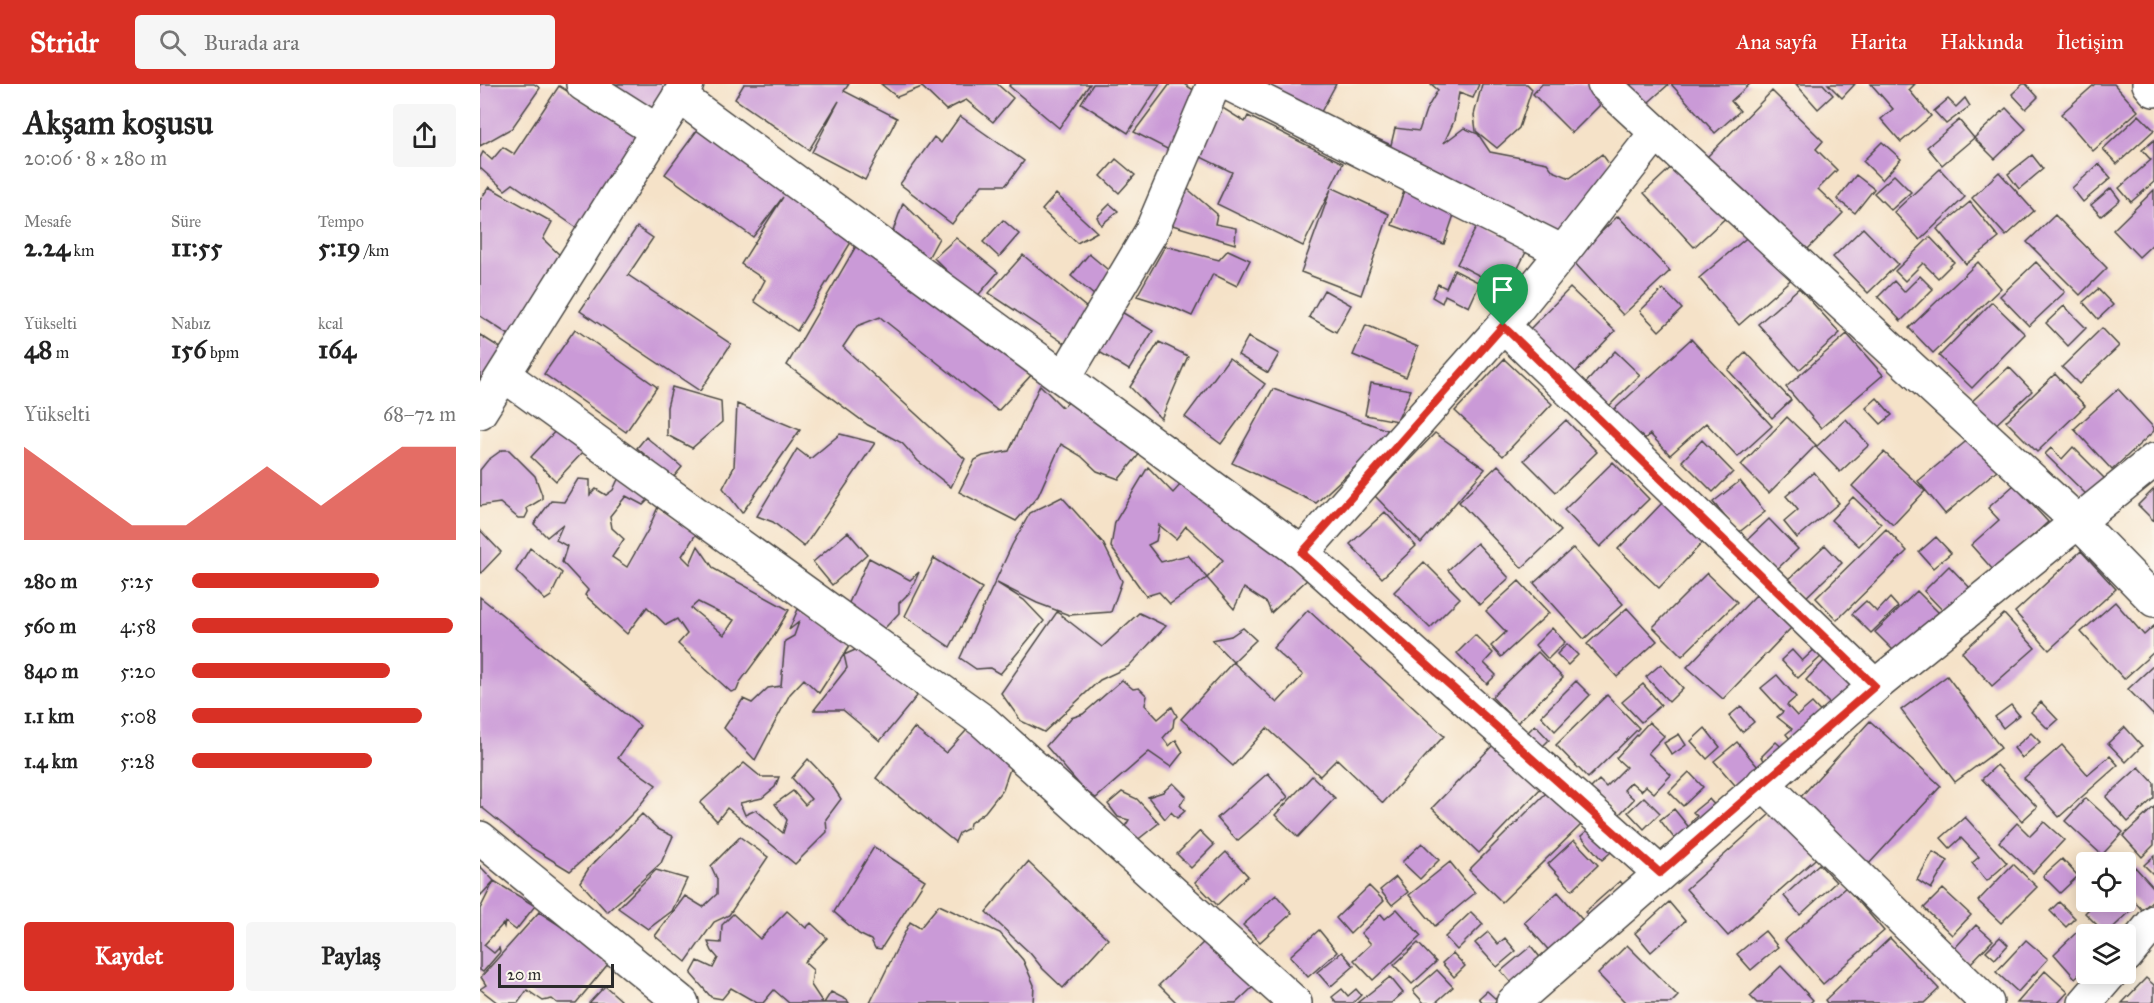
<!DOCTYPE html>
<html lang="tr">
<meta charset="utf-8">
<style>
body{margin:0;font-family:"IM FELL Great Primer",serif;background:#f6f6f6;color:#222;height:100vh;display:flex;flex-direction:column;font-size:22px;white-space:nowrap}
*{box-sizing:border-box;margin:0}
p{font-size:20px;color:#767676}
.icon{flex:none;width:33px;height:33px;fill:none;stroke:currentColor;stroke-width:2;stroke-linecap:round;stroke-linejoin:round}
.map{position:relative;flex:1;overflow:hidden}
.side{display:flex;flex-direction:column;background:#fff;width:480px}
.side>*{flex:none}
.buttons{position:absolute;left:1596px;top:768px;display:grid;gap:12px}
.buttons a{display:grid;place-items:center;width:60px;height:60px;border-radius:6px;background:#fff;box-shadow:0 3px 15px #0003;font-size:30px}
.scale{position:absolute;left:18px;bottom:15px;width:116px;box-sizing:border-box;padding-left:6px;border:3px solid #2b2b2b;border-top:0;font-size:16px;line-height:21px;white-space:nowrap;color:#2b2b2b;-webkit-text-stroke:4px #fbf7ec;paint-order:stroke}
.pin{position:absolute;display:grid;place-items:center;width:51px;height:51px;color:#fff;margin:-62px -26px;border-radius:50% 50% 50% 0;rotate:-45deg;box-shadow:0 0 6px #0007}
.pin .icon{rotate:45deg}
.round{display:grid;place-items:center;flex:none;width:63px;height:63px;border-radius:6px;background:#f6f6f6}
.head{display:flex;align-items:center;justify-content:space-between;height:102px;padding:0 24px}
h1{font-size:33px;font-weight:700;line-height:45px}
.metrics{display:grid;grid-template-columns:repeat(3,1fr);gap:9px;height:102px;padding:6px 24px}
.metrics div{display:grid;align-content:center}
.metrics b{font-size:26px;font-weight:700}
.metrics small{font-size:16px;font-weight:400}
.metrics p{font-size:16px}
.chart{height:168px;padding:12px 24px}
.chart p{display:flex;justify-content:space-between}
.chart svg{width:100%;height:108px;margin-top:6px;fill:#d93025;opacity:.7}
.action{display:flex;gap:12px;margin-top:auto;padding:12px 24px}
.action a{flex:1;height:69px;border-radius:6px;background:#d93025;color:#fff;font-size:24px;font-weight:700;line-height:69px;text-align:center}
.action a+a{background:#f6f6f6;color:#222}
ul{padding:0 24px;list-style:none;font-size:20px}
li{display:grid;grid-template-columns:96px 72px 1fr;align-items:center;height:45px}
li i{height:15px;border-radius:8px;background:#d93025}
header{display:flex;align-items:center;gap:36px;box-sizing:border-box;height:84px;padding:0 30px;background:#d93025;color:#fff}
header strong{font-size:28px}
nav{display:flex;gap:33px;margin-inline-start:auto;font-size:21px}
.search{width:420px;height:54px;background:#f6f6f6;display:flex;align-items:center;gap:15px;box-sizing:border-box;padding:0 21px;border-radius:6px;color:#767676;font-size:22px}
main{display:flex;flex:1;min-height:0}
.map>svg:first-child{display:block}
.building{fill:#ca9ad7;fill-rule:evenodd}
.lines{fill:none;stroke-linecap:round;stroke-linejoin:round}
.minor-casing{stroke:#494643;stroke-width:36}
.tertiary-casing{stroke:#494643;stroke-width:36}
.minor{stroke:#fff;stroke-width:33}
.tertiary{stroke:#fff;stroke-width:33}
.route-casing{stroke:#fff;stroke-width:12}
.route{stroke:#d93025;stroke-width:8}
</style>
<header>
<strong>Stridr</strong>
<div class="search"><svg class="icon" aria-label="search" viewBox="0 0 24 24"><circle cx="10" cy="10" r="6"/><path d="M15 15l6 6"/></svg>Burada ara</div>
<nav><a>Ana sayfa</a><a>Harita</a><a>Hakkında</a><a>İletişim</a></nav>
</header>
<main>
<section class="side">
<div class="head"><div><h1>Akşam koşusu</h1><p>20:06 · 8 × 280 m</p></div><a class="round"><svg class="icon" aria-label="share" viewBox="0 0 24 24"><path d="M12 15V3M7 8l5-5 5 5M5 13v7h14v-7"/></svg></a></div>
<div class="metrics">
<div><p>Mesafe</p><b>2.24<small> km</small></b></div>
<div><p>Süre</p><b>11:55</b></div>
<div><p>Tempo</p><b>5:19<small> /km</small></b></div>
</div>
<div class="metrics">
<div><p>Yükselti</p><b>48<small> m</small></b></div>
<div><p>Nabız</p><b>156<small> bpm</small></b></div>
<div><p>kcal</p><b>164</b></div>
</div>
<div class="chart"><p><span>Yükselti</span>68–72 m</p>
<svg viewBox="0 0 160 44" preserveAspectRatio="none"><path d="M0 44V6L10 14L20 22L30 30L40 38L50 38L60 38L70 30L80 22L90 14L100 22L110 30L120 22L130 14L140 6L150 6L160 6V44z"/></svg>
</div>
<ul>
<li><b>280 m</b>5:25<i style="width:71%"></i></li>
<li><b>560 m</b>4:58<i style="width:99%"></i></li>
<li><b>840 m</b>5:20<i style="width:75%"></i></li>
<li><b>1.1 km</b>5:08<i style="width:87%"></i></li>
<li><b>1.4 km</b>5:28<i style="width:68%"></i></li>
</ul>
<div class="action"><a>Kaydet</a><a>Paylaş</a></div>
</section>
<div class="map">
<svg width="1674" height="919" viewBox="0 0 1674 919">
<rect width="100%" height="100%" fill="#fbf7ec"/>
<filter id="ink" filterUnits="userSpaceOnUse"><feTurbulence type="fractalNoise" baseFrequency=".0167" numOctaves="2"/><feDisplacementMap in="SourceGraphic" scale="12" xChannelSelector="R" yChannelSelector="G"/><feConvolveMatrix kernelMatrix="1 2 1 2 8 2 1 2 1" color-interpolation-filters="sRGB"/></filter>
<filter id="wash" filterUnits="userSpaceOnUse"><feTurbulence type="fractalNoise" baseFrequency=".008" numOctaves="4" result="noise"/><feDisplacementMap in="SourceGraphic" scale="24" xChannelSelector="R" yChannelSelector="G"/><feGaussianBlur stdDeviation="1.35" result="paint"/><feColorMatrix in="noise" values="0 0 0 0 0 0 0 0 0 0 0 0 0 0 0 0 0 1.4 0 .05"/><feComposite in="paint" operator="in"/></filter>
<g filter="url(#wash)">
<rect width="100%" height="100%" fill="#f5e2c8"/>
<g id="blocks">
<!-- building -->
<path class="building" d="M0,0H54L60,4L32,44L0,62Z
M88,0H207L169,51Z
M264,0H369L364,7L417,34L385,96L332,68L359,17L329,66L255,15Z
M401,0H517L533,14L513,38L486,16L466,26L442,3L417,13Z
M531,0H610L579,44L529,2Z
M613,0H680L648,49L601,19Z
M690,0H704L765,38L768,32L863,79L851,103L909,130L881,211L821,188L851,105L823,162L737,120L752,88L692,59L689,66L654,48Z
M782,0H856L835,39Z
M951,0H999L993,14L979,9L974,37L964,59L984,44L998,50L1010,68L1067,79L1073,87L1090,94L1122,70L1138,92L1078,148L868,62L885,49L911,61L915,44L939,47L946,26L958,6Z
M1002,0H1047L1052,5L1039,44L1017,64L996,47L994,31Z
M1062,0H1117L1129,12L1092,49L1053,10Z
M1140,0H1189L1161,25Z
M1191,0H1270L1251,17L1260,27L1235,49Z
M1316,0H1343L1353,11L1338,25Z
M1348,0H1375L1362,14Z
M1391,0H1435L1429,6L1451,32L1421,58L1401,35L1413,25Z
M1543,0H1546L1558,13L1546,25L1532,10Z
M1615,0H1634L1658,27L1613,67L1581,30Z
M79,2L163,53L103,148L33,100L25,106L0,84V74L3,68L12,76L23,63L34,70Z
M1292,7L1343,57L1336,65L1357,86L1338,105L1363,129L1322,171L1225,75Z
M1485,14L1490,22L1466,40L1454,27L1468,15L1476,23Z
M1526,24L1546,45L1515,75L1494,54Z
M1659,31L1674,46L1637,80L1623,65Z
M480,32L544,77L526,101H502L472,140L420,100L454,53L461,59Z
M1479,36L1494,54L1462,81L1447,63Z
M218,45L376,150L317,247L274,217L285,196L261,180L303,113L273,153L185,90Z
M1674,56V98L1651,118L1639,104L1671,76L1662,66Z
M1402,58L1421,75L1402,96L1383,77Z
M1552,71L1563,85L1539,105L1528,90Z
M1201,74L1251,129L1214,163L1164,109Z
M636,75L655,91L639,109L621,92Z
M1619,80L1631,94L1603,118L1592,104Z
M1460,85L1485,113L1440,156L1414,128Z
M1519,88L1554,127L1526,152L1492,114Z
M1376,91L1394,105L1375,129L1357,115Z
M1414,91L1431,108L1411,126L1394,109Z
M703,101L737,130L735,140L756,144L755,160L689,140Z
M9,103L72,138L63,155L82,173L32,253L0,232V116Z
M1631,104L1640,116L1621,132L1611,121Z
M1674,106V159L1659,173L1633,146Z
M924,107L976,125L964,160L912,141Z
M576,110L617,148L597,159L562,126Z
M1490,118L1519,154L1486,180L1457,145Z
M423,119L459,154L448,174L413,147Z
M630,120L638,127L621,141L617,133Z
M1575,131L1627,184L1600,211L1547,158Z
M1138,132L1190,187L1143,231L1092,176Z
M523,136L539,150L519,173L503,158Z
M999,138L1048,164L1027,206L977,180Z
M157,143L173,154L148,191L251,260L220,307L100,227Z
M1383,144L1418,180L1388,209L1353,173Z
M1277,145L1316,191L1259,241L1219,194Z
M383,150L554,288L518,327L400,233L377,242L363,263L485,375L471,403L438,377L422,359L388,341L307,281Z
M1450,153L1474,178L1458,194L1443,179L1425,197L1415,187Z
M476,154L518,188L495,215L454,174Z
M685,162L739,176L748,166L770,176L757,202L733,190L712,232L692,223L657,212Z
M609,170L651,205L632,226L591,192Z
M543,171L613,229L590,263L509,209Z
M1498,178L1521,204L1453,269L1429,244Z
M1556,178L1585,208L1549,242L1520,212Z
M974,186L1000,199L989,223L965,211L962,219L952,213L958,200L966,204Z
M1440,192L1453,205L1421,237L1398,213L1414,197L1424,208Z
M1090,204L1135,247L1093,291L1047,248Z
M1319,204L1360,249L1319,286L1278,240Z
M1183,205L1202,225L1179,247L1160,227Z
M1618,205L1633,221L1618,235L1603,218Z
M844,206L871,221L856,248L829,233Z
M1512,218L1545,250L1492,304L1459,272Z
M1584,222L1606,244L1588,262L1566,239Z
M640,227L673,247L649,286L616,266Z
M886,241L938,263L926,293L873,271Z
M1622,244L1639,262L1599,300L1582,283Z
M95,245L177,303L146,348L64,290Z
M1367,250L1403,291L1341,344L1306,303Z
M0,251L27,268L0,308Z
M768,253L799,270L788,289L758,271Z
M1211,255L1292,342L1258,373L1226,339L1190,371L1170,350L1157,362L1128,331Z
M679,258L708,272L681,335L650,303Z
M1135,267L1160,291L1125,326L1102,303Z
M1266,268L1311,316L1292,334L1248,286Z
M749,274L785,300L741,360L705,333Z
M1024,275L1072,320L1023,372L975,327Z
M1529,283L1552,307L1512,344L1489,320Z
M1575,290L1605,322L1557,368L1526,337Z
M891,299L931,306L917,337L885,331Z
M560,301L582,323L595,314L666,362L639,395L617,387L601,372L581,360L558,412L536,437L479,408L495,376L503,372L529,367Z
M192,303L241,317L242,338L212,364L187,351V323Z
M793,305L913,348L836,419L752,379Z
M1638,305L1674,344V347L1632,386L1594,345Z
M1397,314L1412,331L1401,340L1386,324Z
M257,320L320,346L262,429L243,404L254,383Z
M1307,333L1336,361L1289,409L1261,381Z
M1366,335L1389,361L1360,388L1336,363Z
M1086,336L1117,368L1076,408L1044,376Z
M78,344L103,368L76,397L51,373Z
M955,349L1005,385L941,459L895,412Z
M360,350L395,359L324,463L293,438L277,432L317,365L330,375Z
M166,353L202,383L193,394L157,364Z
M1490,354L1517,386L1465,430L1438,397Z
M1222,356L1253,388L1233,408L1202,377Z
M1593,363L1626,396L1609,413L1565,370L1571,364L1582,375Z
M22,366H29L55,392L62,411V415L47,424L48,428L45,434H38L20,419L0,422V386L8,376Z
M1404,368L1445,407L1413,441L1372,402Z
M1133,378L1169,415L1120,463L1084,426Z
M1018,381L1081,447L1042,484L979,418Z
M668,383L693,409L711,389L829,494L791,529L787,519L764,504L754,525L727,494L690,520L679,508L666,512L631,463L635,438ZM679,441L696,455L706,442L743,476L727,494L708,471L681,478L668,461L676,457Z
M1334,388L1359,419L1317,454L1304,438L1318,426L1306,412Z
M140,391L172,412L163,421L146,412L130,432L132,444L144,455L132,473L147,483L168,446L178,423L216,450L202,472L210,480L218,462L234,485L309,526L293,553L260,598L257,606L251,608L198,560L207,550L197,535L186,541L167,523L147,550L105,511L108,506L82,478L87,462L76,456L83,440L67,453L54,440L71,417L84,418L98,395L110,396V411L116,405L126,411L133,406ZM218,518L254,536L244,551L211,524Z
M1260,397L1285,428L1258,449L1233,418Z
M1534,401L1568,438L1514,487L1491,461L1519,436L1508,424Z
M1674,405V437L1658,421Z
M582,413L623,459L642,497L631,528L589,531L557,519L517,499L544,516L564,537L520,590L510,584L496,585L480,574L532,461L550,429Z
M1373,413L1401,440L1379,462L1351,436Z
M1185,416L1226,455L1179,504L1138,465Z
M905,428L936,462L902,494L870,460Z
M1289,435L1318,465L1293,489L1264,459Z
M1406,445L1427,467L1357,536L1336,514Z
M0,446L21,468L0,490Z
M368,448L387,470L352,501L333,478Z
M1456,453L1471,469L1453,484L1439,468Z
M997,459L1029,494L1000,521L968,486Z
M1345,461L1362,479L1323,516L1306,498Z
M50,464L82,489L71,512L65,516L36,487Z
M1093,464L1143,520L1104,555L1054,499Z
M1601,467L1636,505L1569,566L1535,528Z
M389,474L430,496L439,488L430,508L419,519V529L403,546L368,521Z
M454,474L502,504L470,563L425,532Z
M944,478L980,514L950,544L914,508Z
M1469,482L1493,507L1468,532L1444,507Z
M1227,489L1257,518L1202,572L1173,543Z
M1039,497L1069,529L1021,573L1011,562L1026,548L1006,527Z
M1437,507L1462,532L1419,572L1395,548Z
M1276,511L1311,544L1243,615L1207,583Z
M0,513L160,642L138,674L176,701L156,726L127,755L90,787L52,764L0,722Z
M1410,514L1418,523L1391,549L1372,530L1386,517L1397,528Z
M1635,518L1664,551L1674,542V568L1644,595L1601,548Z
M1147,524L1177,557L1137,593L1107,560Z
M318,525L372,558L339,609L324,595L310,610L275,676L244,644L263,615L272,619L288,604L301,602L305,557L314,552L319,538L309,546Z
M828,526L964,652L903,719L857,675L840,692L787,644L753,682L701,635L753,578L732,556L751,552L763,544L776,556L753,578L797,619L823,591L793,564Z
M577,528L622,563L659,529L686,542L648,583L620,596L564,648L541,637L521,609Z
M1524,530L1555,564L1512,602L1482,568Z
M1072,544L1085,558L1068,575L1055,561Z
M995,551L1013,569L1004,579L1016,591L1007,600L977,569Z
M391,559L437,612L400,657L363,626H334L367,584L364,571Z
M1087,560L1098,571L1088,581L1077,570Z
M1337,563L1344,570L1318,594L1301,576L1312,566L1322,577Z
M1058,568L1083,594L1037,639L1012,613Z
M1345,576L1378,608L1358,628L1326,596Z
M1181,580L1203,604L1189,618L1166,593Z
M1674,581V632L1648,605Z
M1297,591L1316,613L1307,621L1317,632L1332,619L1349,637L1318,665L1306,650L1312,645L1297,633L1303,628L1281,604Z
M1467,592L1521,664L1475,698L1421,626Z
M642,596L653,605L659,604L667,612L665,621L678,635L692,623L697,632L694,635L693,643L683,654L689,662L696,656L703,668L691,683L669,668L616,714L604,706L566,662L591,634L603,630Z
M1096,597L1110,611L1075,647L1061,632Z
M1163,600L1181,621L1161,638L1142,618Z
M1127,611L1159,644L1108,694L1076,661Z
M1561,618L1578,636L1568,645L1551,628Z
M1531,621L1539,631L1523,644L1515,633Z
M1261,622L1274,638L1262,648L1249,632Z
M1390,637L1461,702L1387,782L1317,717Z
M494,638L533,676L523,705L505,728L490,739L489,744L479,749L475,758L396,694L434,644L466,669Z
M1169,638L1184,652L1168,669L1191,691L1174,709L1166,702L1161,707L1151,698L1144,706L1154,715L1138,732L1110,705L1119,696L1126,703L1146,683L1136,674Z
M1055,641L1069,656L1055,670L1041,655Z
M1645,643L1662,662L1646,678L1628,659Z
M1225,644L1240,663L1227,675L1211,657Z
M1551,649L1560,658L1542,674L1534,664Z
M1199,650L1206,661L1192,671L1184,659Z
M1016,658L1062,703L999,769L952,724Z
M1257,658L1283,689L1261,708L1234,677Z
M1296,658L1307,668L1292,683L1281,673Z
M1582,661L1608,691L1630,672L1638,681L1579,733L1544,694Z
M328,675L350,698L361,715L346,735L347,748L315,780L247,724L237,737L220,719L264,679L281,693H299L295,703L282,714L260,719L265,731L276,726L303,749L307,736L295,720L313,707L325,721L331,715L312,694Z
M1517,681L1557,723L1542,737L1502,695Z
M1659,683L1674,699V714L1648,738L1626,713Z
M1209,688L1223,703L1203,722L1189,708Z
M788,689L808,713L757,757L737,734Z
M832,692L855,714L818,753L795,731Z
M693,699L706,712L700,721L705,727L697,734L691,728L685,735L668,713L683,708Z
M1070,705L1103,739L1022,818L989,786Z
M642,708L657,715L679,739L656,757L644,744L649,736L638,733L628,720Z
M1164,713L1180,729L1164,745L1148,728Z
M1606,714L1643,748L1622,771L1585,737Z
M1229,715L1238,725L1216,744L1211,738L1217,732L1213,728Z
M1299,722L1341,770L1248,852L1206,805Z
M1674,723V761L1662,773L1643,752Z
M1194,725L1211,746L1197,758L1180,736Z
M162,730L178,745L193,752L181,779L127,828L100,798L109,784Z
M1485,733L1527,779L1507,797L1492,779L1499,773L1481,754L1470,764L1461,754Z
M1118,737L1139,761L1122,776L1101,752Z
M1564,738L1584,756L1553,789L1519,758L1537,739L1550,752Z
M720,747L734,761L711,784L697,770Z
M260,753L288,773L249,831L234,838L206,878L175,852L205,812L223,823L237,810V795L231,782Z
M1094,756L1118,781L1092,806L1068,780Z
M942,759L959,776L940,795L922,778Z
M394,763L445,796L401,865L395,864L391,856L379,850L354,828Z
M746,768L768,792L737,821L715,798Z
M1453,768L1468,777L1451,805L1437,796Z
M1674,772V791L1664,781Z
M1582,775L1598,792L1580,809L1563,792Z
M548,778L628,855L583,904L563,885L550,869L506,828Z
M970,778L995,809L955,842L929,811Z
M1339,780L1356,798L1320,831L1304,812Z
M1533,780L1557,803L1521,839L1498,817Z
M0,782L14,797L0,812Z
M1655,783L1674,804V815L1662,826L1646,808V792Z
M176,786L207,795L192,827L168,845L138,824Z
M916,793L928,808L912,821L900,806Z
M14,797L55,822L36,846L25,838L24,843L23,840L4,861L14,869L19,864L20,868L3,888L0,886V825Z
M1140,797L1150,808L1115,838L1105,828Z
M889,802L904,817L870,850L856,834Z
M1366,803L1404,847L1343,900L1305,856Z
M1463,805L1491,831L1472,851L1444,824Z
M1078,808L1106,840L1072,870L1044,838Z
M796,811L812,829L780,858L763,841Z
M1189,818L1205,837L1171,868L1155,849Z
M1579,818L1595,834L1586,843L1570,827Z
M1616,818H1646L1653,825L1626,850L1605,829Z
M459,821L520,849L543,876L554,901L553,919H390L430,838L440,844Z
M917,825L941,852L893,896L874,876L891,860L881,849L901,830L905,835Z
M307,827L326,844L331,839L347,854L324,878L333,886L331,901L343,919H309L294,906L283,919H277L251,904L242,915L231,913L211,890L218,877L233,884L238,874L232,867L228,858L241,859L242,841L253,830L280,855Z
M59,828L90,848L128,880L96,919H77L72,915L63,917L47,906L38,919H18L0,905L6,901L1,893Z
M991,828L1003,840L977,866L965,853Z
M1496,841L1513,856L1489,881L1473,866Z
M839,846L857,868L828,893L810,872Z
M1599,846L1606,855V884L1595,894L1574,870Z
M1285,847L1298,863L1271,886L1257,870Z
M1008,848L1018,860L1025,854L1036,867L1017,883L995,859Z
M1520,853L1528,861L1515,875L1506,867Z
M1410,854L1459,905L1444,919H1347L1345,916Z
M727,855L773,903L756,919H697L679,901Z
M1546,856L1568,875L1538,908L1516,888Z
M938,859L956,878L932,900L914,881Z
M1147,861L1198,912L1191,919H1146L1118,890Z
M1051,862L1063,877L1034,902L1021,887Z
M862,868L874,882L850,903L837,888Z
M973,869L985,882L974,893L962,879Z
M1301,882L1333,916L1330,919H1277L1270,912Z
M957,886L973,903L955,919H944L933,907Z
M1565,887L1588,908L1578,919H1537Z
M910,893L923,909L911,919H877Z
M1666,894L1674,901V917L1672,919H1642Z
M125,902L141,916L138,919H109Z
M862,905L868,912L876,905L881,911L873,919H857L852,913Z
M1007,907L1017,916L1014,919H1003L999,914Z
M351,908L367,916L369,919H344Z"/>
</g>
</g>
<g filter="url(#ink)">
<use href="#blocks" fill-opacity="0" stroke="#494643" stroke-width="1.5"/>
<g class="lines">
<!-- minor casing -->
<g class="minor-casing">
<path id="minor" d="M103,0L177,47
M749,0L1083,168
M1124,0L1598,438L1674,516
M1669,0L1674,6
M199,12L822,469L1180,789
M1023,242L1395,602
M24,291L503,637L815,919
M584,294L671,148L734,0
M822,469L1023,242L1083,168L1176,49
M1283,699L1507,919
M1033,919L1395,602L1674,376"/>
</g>
<!-- tertiary casing -->
<g class="tertiary-casing">
<path id="tertiary" d="M0,328L207,0
M0,754L202,919
M1646,872L1674,838
M1605,919L1630,890"/>
</g>
<!-- minor -->
<use href="#minor" class="minor"/>
<!-- tertiary -->
<use href="#tertiary" class="tertiary"/>
</g>
</g>
<g class="lines" filter="url(#ink)">
<!-- route casing -->
<g class="route-casing">
<path id="route" d="M1023,242L1395,602L1180,789L822,469Z"/>
</g>
<!-- route -->
<use href="#route" class="route"/>
</g>
</svg>
<div class="buttons">
<a><svg class="icon" aria-label="locate" viewBox="0 0 24 24"><circle cx="12" cy="12" r="6"/><path d="M12 2v4M12 18v4M2 12h4M18 12h4"/></svg></a>
<a><svg class="icon" aria-label="layers" viewBox="0 0 24 24"><path d="M12 4l9 5-9 5-9-5zM3 14l9 5 9-5"/></svg></a>
</div>
<div class="scale">20 m</div>
<div class="pin" style="left:1023px;top:242px;background:#1e9e55"><svg class="icon" aria-label="arrive" viewBox="0 0 24 24"><path d="M6 21V4h12l-3 4 3 4H6"/></svg></div>
</div>
</main>
